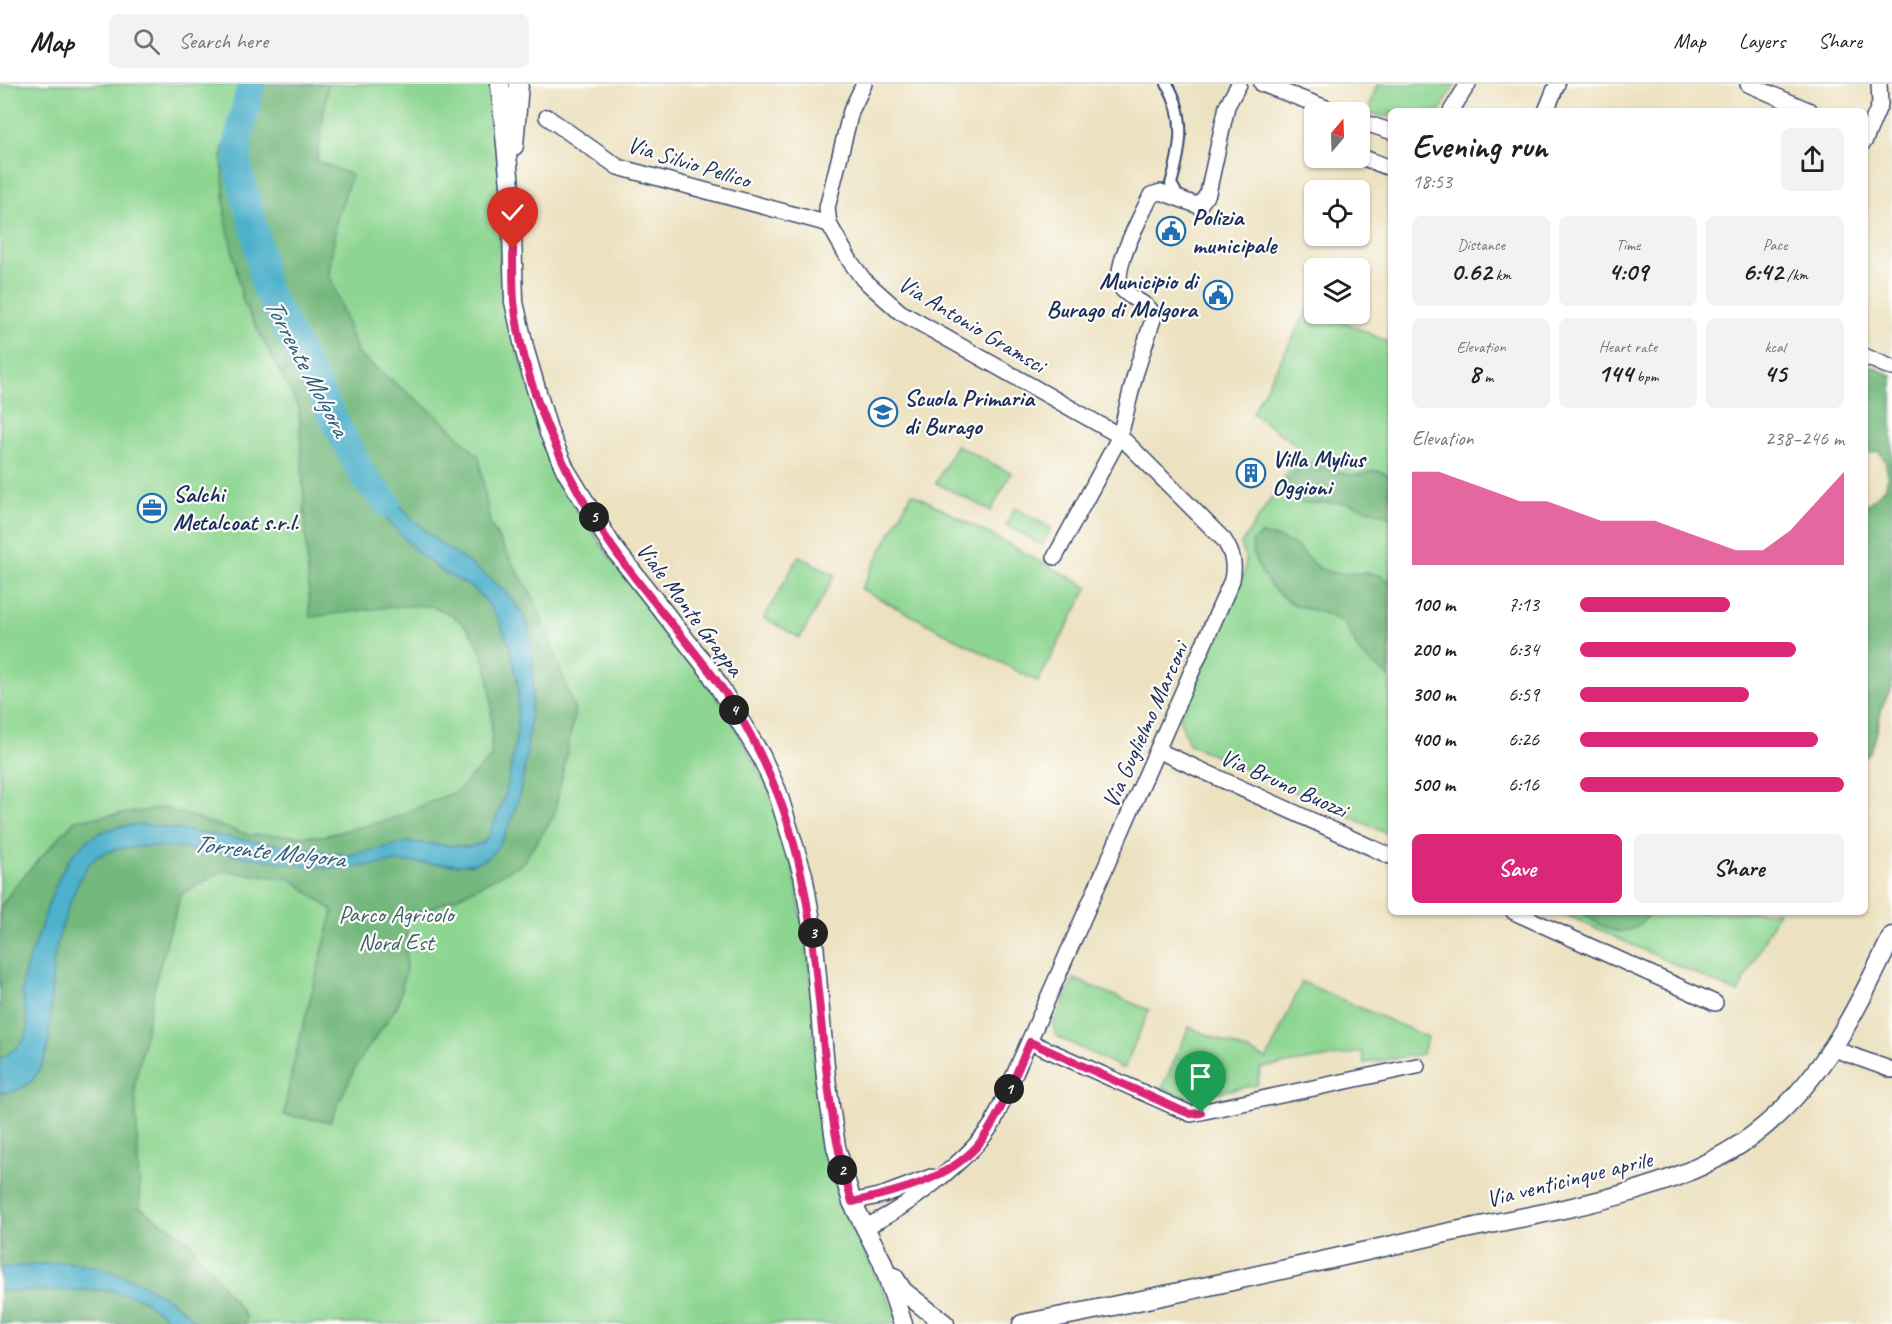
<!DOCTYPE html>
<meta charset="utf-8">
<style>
body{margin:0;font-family:Caveat,sans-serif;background:#f2f2f2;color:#202124;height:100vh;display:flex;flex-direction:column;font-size:22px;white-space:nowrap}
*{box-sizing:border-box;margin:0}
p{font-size:20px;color:#757577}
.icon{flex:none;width:33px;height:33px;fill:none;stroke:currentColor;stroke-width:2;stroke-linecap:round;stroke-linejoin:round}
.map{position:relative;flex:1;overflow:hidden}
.details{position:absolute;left:1388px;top:24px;width:480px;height:807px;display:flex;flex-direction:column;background:#fff;border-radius:9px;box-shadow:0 2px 4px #0004}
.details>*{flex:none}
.needle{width:39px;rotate:19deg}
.buttons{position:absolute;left:1304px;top:18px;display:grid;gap:12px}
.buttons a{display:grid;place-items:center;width:66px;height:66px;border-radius:9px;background:#fff;box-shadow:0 2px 4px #0004;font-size:30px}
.pin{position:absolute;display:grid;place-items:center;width:51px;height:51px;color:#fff;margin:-62px -26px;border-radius:50% 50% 50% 0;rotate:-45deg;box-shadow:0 0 6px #0007}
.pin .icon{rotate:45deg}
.km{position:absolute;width:30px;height:30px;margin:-15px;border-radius:50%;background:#222;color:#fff;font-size:16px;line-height:30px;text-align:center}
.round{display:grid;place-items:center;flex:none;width:63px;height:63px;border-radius:9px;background:#f2f2f2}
.overview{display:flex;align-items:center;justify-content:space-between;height:102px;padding:0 24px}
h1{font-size:33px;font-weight:600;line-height:45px}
.figures{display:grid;grid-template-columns:repeat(3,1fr);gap:9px;height:102px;padding:6px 24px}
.figures div{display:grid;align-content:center;border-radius:9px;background:#f2f2f2;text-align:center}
.figures b{font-size:26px;font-weight:600}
.figures small{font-size:16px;font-weight:400}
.figures p{font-size:16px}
.chart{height:168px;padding:12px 24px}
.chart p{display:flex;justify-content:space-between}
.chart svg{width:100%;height:108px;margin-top:6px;fill:#db2777;opacity:.7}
.cta{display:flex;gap:12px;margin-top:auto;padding:12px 24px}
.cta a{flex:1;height:69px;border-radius:9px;background:#db2777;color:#fff;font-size:24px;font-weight:600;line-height:69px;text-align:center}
.cta a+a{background:#f2f2f2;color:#202124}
ul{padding:0 24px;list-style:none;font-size:20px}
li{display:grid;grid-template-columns:96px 72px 1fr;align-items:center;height:45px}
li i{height:15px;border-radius:8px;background:#db2777}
header{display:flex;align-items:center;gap:36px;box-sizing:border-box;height:84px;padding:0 30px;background:#fff;border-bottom:2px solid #e0e0e0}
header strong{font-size:28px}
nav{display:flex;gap:33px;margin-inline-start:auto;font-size:21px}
.search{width:420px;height:54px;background:#f2f2f2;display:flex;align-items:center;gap:15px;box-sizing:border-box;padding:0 21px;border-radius:9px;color:#757577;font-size:22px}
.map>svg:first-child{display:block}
.green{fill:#8dd691;stroke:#548278;stroke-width:1.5}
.forest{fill:#72b77b;stroke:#46736c;stroke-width:1.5}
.water{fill:#4db1cc;stroke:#347095;stroke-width:1.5}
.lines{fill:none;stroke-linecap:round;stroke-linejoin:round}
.river{stroke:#4db1cc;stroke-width:28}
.pedestrian-casing{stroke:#3a4a6d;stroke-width:14}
.minor-casing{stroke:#3a4a6d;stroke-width:18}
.tertiary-casing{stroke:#3a4a6d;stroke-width:21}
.pedestrian{stroke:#fff;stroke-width:10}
.minor{stroke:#fff;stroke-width:15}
.tertiary{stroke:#fff;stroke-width:18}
.route-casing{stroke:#fff;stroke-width:12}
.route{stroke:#db2777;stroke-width:8}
.labels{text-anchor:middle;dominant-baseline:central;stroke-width:4.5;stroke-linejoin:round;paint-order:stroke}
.street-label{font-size:24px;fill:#1b2f5e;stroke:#fdfcf7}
.poi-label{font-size:24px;font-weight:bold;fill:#1b2f5e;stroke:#fdfcf7;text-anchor:start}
.park-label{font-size:24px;fill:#3d616d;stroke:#fdfcf7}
.water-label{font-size:26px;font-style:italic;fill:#2c5c84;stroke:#fdfcf7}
</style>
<header>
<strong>Map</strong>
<div class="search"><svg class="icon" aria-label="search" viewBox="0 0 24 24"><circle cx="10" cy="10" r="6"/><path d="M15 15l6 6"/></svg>Search here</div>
<nav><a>Map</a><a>Layers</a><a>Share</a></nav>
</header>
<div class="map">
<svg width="1892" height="1240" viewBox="0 0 1892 1240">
<rect width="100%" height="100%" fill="#fdfcf7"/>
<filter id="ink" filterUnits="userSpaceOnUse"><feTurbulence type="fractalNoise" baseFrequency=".0167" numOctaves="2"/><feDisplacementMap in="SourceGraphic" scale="12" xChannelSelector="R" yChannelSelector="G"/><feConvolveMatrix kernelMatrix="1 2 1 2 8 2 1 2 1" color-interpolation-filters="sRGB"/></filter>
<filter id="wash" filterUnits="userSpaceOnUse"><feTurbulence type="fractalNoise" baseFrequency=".008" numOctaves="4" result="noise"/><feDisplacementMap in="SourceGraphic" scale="24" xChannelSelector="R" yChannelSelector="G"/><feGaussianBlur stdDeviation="1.35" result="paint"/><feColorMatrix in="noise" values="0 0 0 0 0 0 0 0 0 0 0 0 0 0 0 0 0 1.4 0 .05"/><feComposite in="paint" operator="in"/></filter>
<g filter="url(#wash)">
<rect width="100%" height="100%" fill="#ece1c0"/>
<!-- green -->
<path class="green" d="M0,0H494L502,120L500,174L511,245L551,373L575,422L626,496L679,557L731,635L769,706L790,765L810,885L817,1005L838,1114L900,1240H0Z
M1377,0H1455L1440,27H1390V33L1368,29Z
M1310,222L1314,223V230H1327L1390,259V751L1189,660L1179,634L1245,487L1246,475L1241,460L1303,366L1252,329Z
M956,361L1011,389L991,427L936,399Z
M912,409L1088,503L1038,598L861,505Z
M1015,424L1051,444L1042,461L1006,441Z
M799,472L835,491L800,554L764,534Z
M1560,828H1778L1738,909Z
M1074,895L1149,926L1124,985L1056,952L1053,941Z
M1302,898L1427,953L1423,970L1364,979L1362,968L1261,984L1257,1001L1187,1014L1162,1004L1189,943L1267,975Z"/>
<!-- forest -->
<path class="forest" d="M238,0H328L317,77L351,91L337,135L329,189L358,270L440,334L479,373L490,440L535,517L575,627L554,732L522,780L456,814L407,833L406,885L398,921L357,980L330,1038L284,1031L292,985L333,827L291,795L223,787L181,810L158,888L135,999L140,1124L187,1155L246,1233L245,1240H0V824L14,803L75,736L164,724L249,751L323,752L388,736L457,707L491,673C492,619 499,545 434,523C414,517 335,530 310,533L299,324L243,218L225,132L222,70Z
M1864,279L1892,292V604C1889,609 1885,615 1883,621C1877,639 1878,660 1865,674V423L1886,403C1888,388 1888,379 1879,367L1865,370Z
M1310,379C1323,383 1339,390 1353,391C1369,392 1374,380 1390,393V433C1376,428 1360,421 1345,419C1319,416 1302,428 1282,406C1289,391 1296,386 1310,379Z
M1261,450C1271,453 1284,454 1293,460C1306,468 1312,484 1329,488C1352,494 1371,481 1390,498V594C1380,586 1367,577 1359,567C1353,558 1351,546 1343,539C1329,528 1311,527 1295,521C1273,511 1253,482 1252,459Z
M1582,828H1646V834C1626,858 1603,846 1582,828Z"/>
<!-- water -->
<path class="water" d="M371,383C390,412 413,438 440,459C468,480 503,498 522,529C541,563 531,626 527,664C524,695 512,769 476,779C459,784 421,778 402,778C377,779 353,786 328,784C276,781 138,746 97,773C84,782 79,797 73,811C64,834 56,858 53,882C47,924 63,1007 0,1009V975C48,948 18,934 23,897C25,881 34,864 39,849C58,790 73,737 147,741L348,771L409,758L469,763L482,759L489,752L506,709L517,648L518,601L510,563L498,534L484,515L473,504L443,488L419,470L390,439L356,391Z
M64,1178C111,1181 165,1206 198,1240H175L140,1214L108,1206L0,1207V1184Z"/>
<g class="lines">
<!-- river -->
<path class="river" d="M251,0L238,56V85L256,152L264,201L365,395L387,419"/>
</g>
</g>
<g filter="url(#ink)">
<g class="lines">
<!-- pedestrian casing -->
<g class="pedestrian-casing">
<path id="pedestrian" d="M1167,0C1187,33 1181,65 1171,100L1180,116"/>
</g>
<!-- minor casing -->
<g class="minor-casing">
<path id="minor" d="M864,0L851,27L827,124L829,140L850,177L863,195L900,228L1120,352L1224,456C1233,470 1235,480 1232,496L993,1039C969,1076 905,1125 865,1143
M1262,0L1337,28
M1748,0L1810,27
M1451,27L1468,0
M1546,27L1557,0
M547,33L618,83L829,140
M1359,37L1390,47
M1864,58L1880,20L1879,0
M1364,74L1390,84
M1864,272L1892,284
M1055,473L1120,352L1135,291L1154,232C1148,218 1133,217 1123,206C1108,189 1143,130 1151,111L1161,108L1199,122L1208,109L1227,22L1239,0
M1159,667L1390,772
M1514,828L1715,919
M1030,958L1191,1030L1417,982
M1834,965L1892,986
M852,1118L883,1111L931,1093"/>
</g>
<!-- tertiary casing -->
<g class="tertiary-casing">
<path id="tertiary" d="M500,0L511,112L514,218L525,267L549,349L566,387L612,462L709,586L761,672L777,707L803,791L813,848L826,994L836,1063L852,1118L882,1177L903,1240
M514,62L519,0
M894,1193L903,1207L945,1240
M1022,1240C1164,1213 1305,1181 1446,1149C1542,1128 1672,1112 1752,1052C1820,1001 1856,928 1892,852"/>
</g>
<!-- pedestrian -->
<use href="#pedestrian" class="pedestrian"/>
<!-- minor -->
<use href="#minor" class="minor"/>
<!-- tertiary -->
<use href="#tertiary" class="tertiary"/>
</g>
</g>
<g class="lines" filter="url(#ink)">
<!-- route casing -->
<g class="route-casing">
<path id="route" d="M513,165C513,182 513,200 514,217C523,301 564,392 611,461C640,504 676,543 707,584C735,619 759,664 776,706C830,838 810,984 852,1118C896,1108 953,1095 982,1056C1003,1027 1015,990 1030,958L1180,1026L1191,1030L1201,1029"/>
</g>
<!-- route -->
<use href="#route" class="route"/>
</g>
<!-- icons -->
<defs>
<g id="civic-ring" transform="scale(1.5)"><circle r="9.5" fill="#fdfcf7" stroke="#1f6fb2" stroke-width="1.5"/><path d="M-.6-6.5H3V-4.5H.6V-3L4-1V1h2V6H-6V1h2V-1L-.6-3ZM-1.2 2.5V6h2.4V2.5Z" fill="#1f6fb2"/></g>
<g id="school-ring" transform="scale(1.5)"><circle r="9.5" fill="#fdfcf7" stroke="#1f6fb2" stroke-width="1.5"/><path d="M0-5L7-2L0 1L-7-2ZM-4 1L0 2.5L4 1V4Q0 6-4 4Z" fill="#1f6fb2"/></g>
<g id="building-ring" transform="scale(1.5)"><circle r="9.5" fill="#fdfcf7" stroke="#1f6fb2" stroke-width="1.5"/><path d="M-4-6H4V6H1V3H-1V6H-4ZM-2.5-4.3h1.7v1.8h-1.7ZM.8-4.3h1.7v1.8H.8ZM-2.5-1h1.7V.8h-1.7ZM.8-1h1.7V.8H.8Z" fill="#1f6fb2"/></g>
<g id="office-ring" transform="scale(1.5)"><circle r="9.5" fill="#fdfcf7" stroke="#1f6fb2" stroke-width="1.5"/><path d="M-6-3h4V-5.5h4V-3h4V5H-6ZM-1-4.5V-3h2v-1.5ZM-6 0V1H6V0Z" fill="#1f6fb2"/></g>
</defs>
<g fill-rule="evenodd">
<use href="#civic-ring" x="1171" y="147"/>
<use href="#civic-ring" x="1218" y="211"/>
<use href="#school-ring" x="883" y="328"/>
<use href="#building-ring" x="1251" y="389"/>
<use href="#office-ring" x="152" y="424"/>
</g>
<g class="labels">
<!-- street labels -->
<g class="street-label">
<text transform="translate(689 78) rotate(17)">Via Silvio Pellico</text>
<text transform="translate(972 240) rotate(31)">Via Antonio Gramsci</text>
<text transform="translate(690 525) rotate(53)">Viale Monte Grappa</text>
<text transform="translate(1145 641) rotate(-66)">Via Guglielmo Marconi</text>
<text transform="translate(1284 699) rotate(24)">Via Bruno Buozzi</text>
<text transform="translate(1569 1095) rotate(-14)">Via venticinque aprile</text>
</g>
<!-- poi labels -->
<g class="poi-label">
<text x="1192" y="133">Polizia<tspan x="1192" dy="28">municipale</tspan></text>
<text x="1197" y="197" text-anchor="end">Municipio di<tspan x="1197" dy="28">Burago di Molgora</tspan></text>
<text x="904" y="314">Scuola Primaria<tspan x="904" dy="28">di Burago</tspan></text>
<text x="1272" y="375">Villa Mylius<tspan x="1272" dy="28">Oggioni</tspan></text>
<text x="173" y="410">Salchi<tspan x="173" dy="28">Metalcoat s.r.l.</tspan></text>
</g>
<!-- park labels -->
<g class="park-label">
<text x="396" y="830">Parco Agricolo<tspan x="396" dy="28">Nord Est</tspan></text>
</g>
<!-- water labels -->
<g class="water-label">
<text transform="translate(307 283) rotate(62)">Torrente Molgora</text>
<text transform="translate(269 767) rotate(6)">Torrente Molgora</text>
</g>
</g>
</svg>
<div class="buttons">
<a><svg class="needle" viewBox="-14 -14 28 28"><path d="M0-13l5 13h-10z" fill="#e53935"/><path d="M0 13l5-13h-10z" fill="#757577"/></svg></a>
<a><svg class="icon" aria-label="locate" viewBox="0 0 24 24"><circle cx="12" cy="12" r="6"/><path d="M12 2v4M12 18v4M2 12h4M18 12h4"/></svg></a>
<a><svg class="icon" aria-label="layers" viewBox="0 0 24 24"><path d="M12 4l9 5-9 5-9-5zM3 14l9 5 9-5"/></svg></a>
</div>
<div class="pin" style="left:1201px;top:1029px;background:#1e9e55"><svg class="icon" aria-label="arrive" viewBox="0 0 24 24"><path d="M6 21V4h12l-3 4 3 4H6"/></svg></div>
<div class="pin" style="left:513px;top:165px;background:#d93025"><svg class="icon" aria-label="check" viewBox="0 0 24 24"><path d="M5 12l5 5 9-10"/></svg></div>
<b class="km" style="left:1009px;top:1005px">1</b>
<b class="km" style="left:842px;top:1086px">2</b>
<b class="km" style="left:813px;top:849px">3</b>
<b class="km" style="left:734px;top:626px">4</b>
<b class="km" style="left:594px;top:433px">5</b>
<section class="details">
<div class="overview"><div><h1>Evening run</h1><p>18:53</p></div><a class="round"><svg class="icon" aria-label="share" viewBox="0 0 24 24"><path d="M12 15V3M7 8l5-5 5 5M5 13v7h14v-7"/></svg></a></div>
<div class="figures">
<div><p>Distance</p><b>0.62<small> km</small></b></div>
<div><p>Time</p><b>4:09</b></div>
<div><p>Pace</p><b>6:42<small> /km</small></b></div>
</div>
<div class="figures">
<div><p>Elevation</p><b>8<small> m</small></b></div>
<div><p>Heart rate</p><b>144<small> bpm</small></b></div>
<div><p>kcal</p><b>45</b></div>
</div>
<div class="chart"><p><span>Elevation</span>238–246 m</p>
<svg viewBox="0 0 160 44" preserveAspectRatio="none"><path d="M0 44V6L10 6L20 10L30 14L40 18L50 18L60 22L70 26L80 26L90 26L100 30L110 34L120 38L130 38L140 30L150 18L160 6V44z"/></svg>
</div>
<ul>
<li><b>100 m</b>7:13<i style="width:57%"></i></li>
<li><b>200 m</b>6:34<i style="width:82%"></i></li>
<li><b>300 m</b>6:59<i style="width:64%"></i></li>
<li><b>400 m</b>6:26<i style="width:90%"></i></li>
<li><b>500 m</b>6:16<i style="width:100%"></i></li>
</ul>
<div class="cta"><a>Save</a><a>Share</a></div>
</section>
</div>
